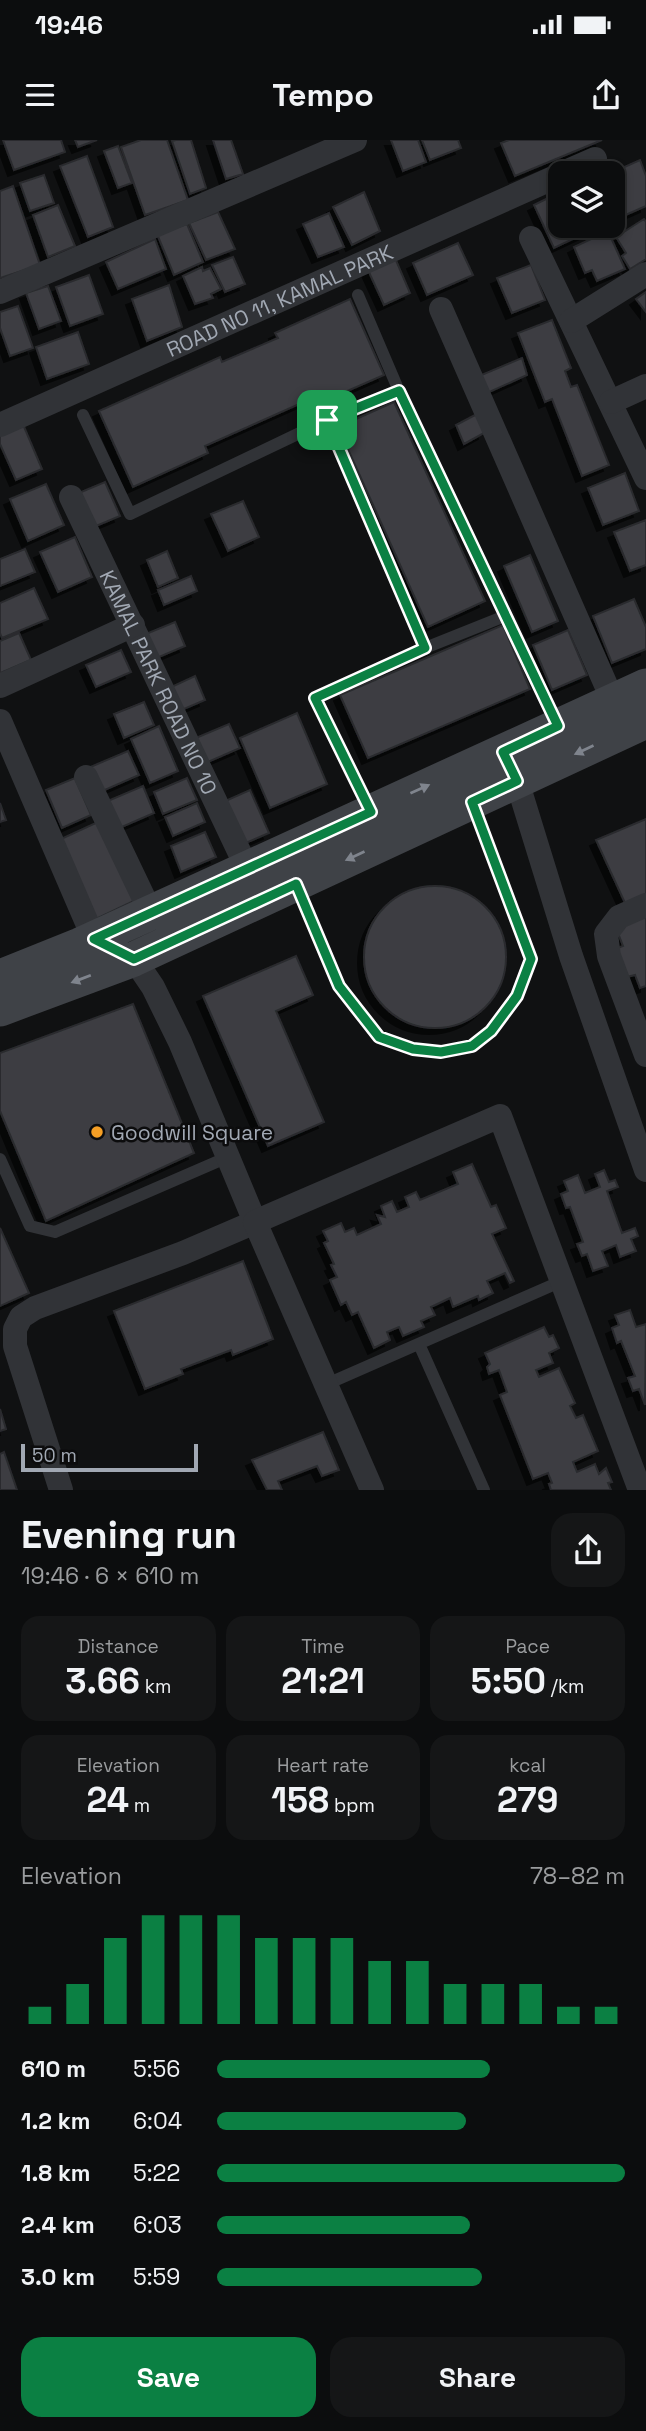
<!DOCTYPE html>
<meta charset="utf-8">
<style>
body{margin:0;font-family:"Space Grotesk",sans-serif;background:#151617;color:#f1f3f6;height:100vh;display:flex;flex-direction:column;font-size:26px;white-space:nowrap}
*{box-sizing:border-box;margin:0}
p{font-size:23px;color:#9a9c9e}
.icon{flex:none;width:38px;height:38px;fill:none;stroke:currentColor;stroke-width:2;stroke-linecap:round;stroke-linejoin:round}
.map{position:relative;height:1350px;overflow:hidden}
.details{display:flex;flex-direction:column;background:#0c0d0e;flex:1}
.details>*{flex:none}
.controls{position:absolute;left:548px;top:21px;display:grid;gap:14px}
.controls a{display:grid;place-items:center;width:77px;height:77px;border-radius:14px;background:#0c0d0e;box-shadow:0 4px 10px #0003,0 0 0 2px #2c2d2e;font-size:35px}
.scale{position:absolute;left:21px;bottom:18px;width:177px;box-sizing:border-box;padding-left:7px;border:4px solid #a1a8b3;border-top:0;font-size:19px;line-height:24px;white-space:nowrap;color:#a1a8b3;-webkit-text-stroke:5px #0c0c0d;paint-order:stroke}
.pin{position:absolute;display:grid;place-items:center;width:60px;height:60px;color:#fff;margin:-30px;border-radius:14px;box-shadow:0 4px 10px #0006}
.round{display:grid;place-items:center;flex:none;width:74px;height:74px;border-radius:21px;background:#151617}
.overview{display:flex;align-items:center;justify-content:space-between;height:119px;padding:0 21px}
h1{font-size:38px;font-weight:600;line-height:52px}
.figures{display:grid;grid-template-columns:repeat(3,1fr);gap:10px;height:119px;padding:7px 21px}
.figures div{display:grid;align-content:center;border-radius:18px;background:#151617;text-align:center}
.figures b{font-size:35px;font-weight:600}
.figures small{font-size:19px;font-weight:400}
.figures p{font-size:19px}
.chart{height:196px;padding:14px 21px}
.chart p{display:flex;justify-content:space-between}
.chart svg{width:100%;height:126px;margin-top:7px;stroke:#0b8043;stroke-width:6}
.button{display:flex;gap:14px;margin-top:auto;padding:14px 21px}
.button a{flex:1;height:80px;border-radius:21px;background:#0b8043;color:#fff;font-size:28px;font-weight:600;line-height:80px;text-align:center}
.button a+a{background:#151617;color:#f1f3f6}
ul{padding:0 21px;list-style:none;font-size:23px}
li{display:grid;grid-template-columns:112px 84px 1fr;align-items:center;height:52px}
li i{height:18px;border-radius:9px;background:#0b8043}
.status{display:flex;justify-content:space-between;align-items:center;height:49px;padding:0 35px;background:#0c0d0e;direction:ltr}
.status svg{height:19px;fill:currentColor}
header{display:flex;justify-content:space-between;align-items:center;height:91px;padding:0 21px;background:#0c0d0e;font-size:32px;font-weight:600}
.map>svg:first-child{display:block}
.building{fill:#3c3e42;stroke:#2a2b2e;stroke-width:2;filter:url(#shadow)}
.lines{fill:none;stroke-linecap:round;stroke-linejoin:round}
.lane{stroke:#313337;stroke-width:12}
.street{stroke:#313337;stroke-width:24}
.secondary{stroke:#3f4247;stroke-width:35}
.oneway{fill:#7f848d}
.route-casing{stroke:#fff;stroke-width:14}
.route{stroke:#0b8043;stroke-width:9}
.poi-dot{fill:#f59f25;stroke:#0c0c0d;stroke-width:2.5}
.labels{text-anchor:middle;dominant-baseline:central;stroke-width:5;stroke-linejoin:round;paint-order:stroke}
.street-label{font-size:21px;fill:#a1a8b3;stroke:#0c0c0d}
.poi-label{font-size:21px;fill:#a1a8b3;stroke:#0c0c0d;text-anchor:start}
</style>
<div class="status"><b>19:46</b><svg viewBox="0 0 49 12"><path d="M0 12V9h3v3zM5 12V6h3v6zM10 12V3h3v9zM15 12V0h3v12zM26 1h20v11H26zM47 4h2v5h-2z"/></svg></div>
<header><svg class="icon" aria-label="menu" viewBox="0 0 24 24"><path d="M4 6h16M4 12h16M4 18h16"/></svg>Tempo<svg class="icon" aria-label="share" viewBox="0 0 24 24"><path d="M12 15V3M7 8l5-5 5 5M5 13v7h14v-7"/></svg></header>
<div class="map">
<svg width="646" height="1350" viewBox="0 0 646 1350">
<defs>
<filter id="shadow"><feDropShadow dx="-6" dy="6" stdDeviation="0" flood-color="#0009"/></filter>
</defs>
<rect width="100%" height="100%" fill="#101112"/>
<!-- building -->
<path class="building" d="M3,0H61L65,12L14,30Z
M75,0H97L78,7Z
M141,0H167L188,60L145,75L121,7Z
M176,0H191L206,48L190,54L172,1Z
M213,0H231L243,34L226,39Z
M391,0H418L426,22L403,31Z
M422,0H458L461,8L430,20Z
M509,0H602L515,36L501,3Z
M118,6L132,43L118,48L104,11Z
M87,16L113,87L88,97L60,26Z
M640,20L646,36V66L612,81L611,33Z
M44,35L54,63L30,71L20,43Z
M13,46L40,125L0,138V51Z
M364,52L380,91L352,105L333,67Z
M560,52V86H593L594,89L554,108L534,65Z
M58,65L75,106L48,117L33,75Z
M218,72L235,109L206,120L189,83Z
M329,73L344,107L318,117L303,84Z
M644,79L646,82V119L630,129L622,116L626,113L616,97Z
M187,84L203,122L174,135L157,94Z
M608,91L625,129L597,141L592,130L585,133L574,107Z
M155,99L166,129L118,149L106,122Z
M458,103L473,135L427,155L413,123Z
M233,117L245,144L225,152L212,125Z
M395,118L410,153L384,165L368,130Z
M531,125L545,160L512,173L497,138Z
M202,127L203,131L210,128L221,149L211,154L213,158L195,164L183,136Z
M89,135L103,174L70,186L56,147Z
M169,145L182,187L147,201L132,159Z
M48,146L61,181L39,189L26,153Z
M646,152V172L636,159Z
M350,159L384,235L320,263L317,256L205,306L208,313L133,347L99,271L220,217L222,222L278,198L275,193Z
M18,166L33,208L10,216L0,188V172Z
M552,180L571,228L565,231L571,247L577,245L609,325L582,336L552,259L545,262L518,193Z
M78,192L89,224L47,239L36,207Z
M522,218L527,235L485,254L479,236Z
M394,262L485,461L428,487L338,287Z
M477,274L484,293L464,304L456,285Z
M22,282L42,329L16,340L0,304V291Z
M625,333L639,371L603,385L588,348Z
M105,342L120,376L89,389L74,355Z
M46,344L64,385L28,401L10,359Z
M243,361L259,397L228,411L211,374Z
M646,380V425L630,431L614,392Z
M75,397L92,437L58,452L40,412Z
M25,409L35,432L0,446V419Z
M167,411L178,438L158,447L147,420Z
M530,415L558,481L532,492L504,426Z
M191,436L197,451L164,465L158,450Z
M34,448L48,479L2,498L0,493V463Z
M634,459L646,487V509L612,523L593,476Z
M175,482L185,506L152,520L141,496Z
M503,485L530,549L368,618L340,555Z
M568,490L587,535L552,550L533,505Z
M19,493L31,520L0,533V501Z
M121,510L131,532L96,547L86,525Z
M195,536L205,560L177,572L167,549Z
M144,562L154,585L124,598L114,574Z
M297,573L327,644L270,668L240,598Z
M229,584L240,608L201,625L191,600Z
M159,586L178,631L150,643L131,599Z
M128,611L139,635L98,653L88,628Z
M75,638L91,675L62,688L46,650Z
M187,638L197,660L163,674L154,652Z
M143,646L154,673L115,690L103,663Z
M250,650L269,693L241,705L223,662Z
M0,663L6,680L0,682Z
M197,663L205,682L173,696L165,677Z
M646,679V754L625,763L596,700Z
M100,681L138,759L96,779L61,699Z
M205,692L216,717L181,732L171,706Z
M364 817a71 71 0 1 1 142 0a71 71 0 1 1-142 0Z
M646,776V846L640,848L635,835L627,837L615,809L623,806L616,788Z
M296,816L313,855L276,871L324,982L268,1006L203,856Z
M133,864L194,1013L46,1081L0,971V913Z
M472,1024L491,1067L496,1065L506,1088L492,1094L514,1141L510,1143L505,1133L487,1141L493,1153L479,1160L478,1156L453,1167L450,1158L431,1167L435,1175L421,1181L424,1187L403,1196L399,1187L387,1192L390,1200L374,1208L358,1172L352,1175L346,1162L341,1165L330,1140L337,1137L331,1125L334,1124L324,1103L328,1101L323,1091L341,1083L345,1092L354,1088L357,1095L381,1084L377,1075L385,1077L381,1066L392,1061L397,1072L409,1067L405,1057L416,1052L420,1060L458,1044L453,1032Z
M604,1030L609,1042L615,1040L618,1047L607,1051L622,1093L635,1088L638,1096L631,1099L636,1111L620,1117L616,1105L602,1111L608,1126L593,1131L587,1114L582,1116L577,1104L583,1102L570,1067L566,1068L561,1054L568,1051L564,1041L578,1035L585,1053L600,1047L595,1034Z
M0,1088L29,1153L0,1166Z
M243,1121L273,1199L233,1215L231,1210L181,1229L183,1234L145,1249L114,1171Z
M630,1170L636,1187L646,1184L645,1265L639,1249L633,1251L628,1238L635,1236L621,1201L617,1203L612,1188L619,1185L615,1175Z
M544,1187L549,1197L553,1195L559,1208L549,1213L553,1223L536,1230L539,1237L559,1228L575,1263L570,1266L576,1278L583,1275L598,1311L573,1322L577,1332L595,1324L599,1334L606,1328L612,1342L608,1343L611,1350H551L549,1344L552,1343L548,1333L533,1339L500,1255L507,1252L499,1230L489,1234L487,1227L490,1224L485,1213Z
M0,1269L6,1289L0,1291Z
M323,1292L339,1330L322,1336L317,1326L278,1341L282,1350H267L252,1320Z
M4,1312L17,1350H0V1314Z"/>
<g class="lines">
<!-- lane -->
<path class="lane" d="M358,155L399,251L556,583
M83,275L130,374L327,280L399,251
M327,280L425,508L315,558L371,671
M425,508L505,476
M297,745L339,846L379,897L413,909L441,912L472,906L491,891L517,856L531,819L473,665
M0,1019L30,1086L55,1092L228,1017
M419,1204L484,1350
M327,1244L562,1141"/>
<!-- street -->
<g class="street">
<path d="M563,33L595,19"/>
<path d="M531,98L646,338"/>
<path d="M0,152L355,0"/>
<path d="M441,169L613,561"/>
<path d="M571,181L646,134"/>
<path d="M611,262L646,246"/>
<path id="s1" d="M0,285L560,35"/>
<path id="s2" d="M71,357L247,728"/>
<path d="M0,546L133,485"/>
<path d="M0,581L94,799L134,819L153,847L180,902L255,1082L183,1113L35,1168L21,1177L15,1189V1206L61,1350"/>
<path d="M510,626L517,641L571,816L646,1030"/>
<path d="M86,637L151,773"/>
<path d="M646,765L619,777L606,794L609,816L646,915"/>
<path d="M372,1350L255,1082L500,976L640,1350"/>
</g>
<!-- secondary -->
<path class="secondary" d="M0,837L80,805L646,546
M0,869L134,819L646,581"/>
</g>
<!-- one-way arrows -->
<defs><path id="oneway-solid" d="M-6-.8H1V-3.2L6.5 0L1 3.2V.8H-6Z" transform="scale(1.75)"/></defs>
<g class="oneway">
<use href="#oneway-solid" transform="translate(584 610) rotate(155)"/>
<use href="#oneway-solid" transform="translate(420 649) rotate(-24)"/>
<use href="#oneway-solid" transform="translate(355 716) rotate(155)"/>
<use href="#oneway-solid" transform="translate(81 839) rotate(159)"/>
</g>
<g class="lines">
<!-- route casing -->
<g class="route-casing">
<path id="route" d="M399,251L558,586L503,612L517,641L472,662L531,819L517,856L491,891L472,906L441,912L413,909L379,897L339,846L296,744L134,819L94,799L371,672L315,558L425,508L327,280Z"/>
</g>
<!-- route -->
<use href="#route" class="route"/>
</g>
<!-- markers -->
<circle class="poi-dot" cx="97" cy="992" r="7"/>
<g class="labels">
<!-- street labels -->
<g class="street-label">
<text stroke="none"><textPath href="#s1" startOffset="306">ROAD NO 11, KAMAL PARK</textPath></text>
<text stroke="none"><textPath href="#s2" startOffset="205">KAMAL PARK ROAD NO 10</textPath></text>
</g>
<!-- poi labels -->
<g class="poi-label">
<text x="111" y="992">Goodwill Square</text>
</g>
</g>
</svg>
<div class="controls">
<a><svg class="icon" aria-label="layers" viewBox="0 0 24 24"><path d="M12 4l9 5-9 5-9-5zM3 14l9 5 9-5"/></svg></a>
</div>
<div class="scale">50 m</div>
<div class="pin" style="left:327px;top:280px;background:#1e9e55"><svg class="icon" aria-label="arrive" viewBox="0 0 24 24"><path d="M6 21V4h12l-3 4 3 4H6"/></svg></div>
</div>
<section class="details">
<div class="overview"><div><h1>Evening run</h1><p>19:46 · 6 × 610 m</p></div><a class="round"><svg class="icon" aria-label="share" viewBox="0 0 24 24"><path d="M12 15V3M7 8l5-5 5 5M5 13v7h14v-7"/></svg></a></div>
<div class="figures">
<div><p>Distance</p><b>3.66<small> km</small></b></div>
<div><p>Time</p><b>21:21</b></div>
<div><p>Pace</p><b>5:50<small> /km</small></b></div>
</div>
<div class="figures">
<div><p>Elevation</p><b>24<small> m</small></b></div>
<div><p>Heart rate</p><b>158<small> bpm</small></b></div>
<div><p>kcal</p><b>279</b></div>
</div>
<div class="chart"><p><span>Elevation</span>78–82 m</p>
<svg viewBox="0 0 160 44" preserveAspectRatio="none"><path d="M5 44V38M15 44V30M25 44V14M35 44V6M45 44V6M55 44V6M65 44V14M75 44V14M85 44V14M95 44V22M105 44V22M115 44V30M125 44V30M135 44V30M145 44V38M155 44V38"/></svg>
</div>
<ul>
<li><b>610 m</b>5:56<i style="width:67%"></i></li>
<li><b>1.2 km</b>6:04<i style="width:61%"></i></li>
<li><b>1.8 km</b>5:22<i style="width:100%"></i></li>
<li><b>2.4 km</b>6:03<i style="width:62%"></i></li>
<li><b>3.0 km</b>5:59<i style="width:65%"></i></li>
</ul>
<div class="button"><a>Save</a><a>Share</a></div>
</section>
